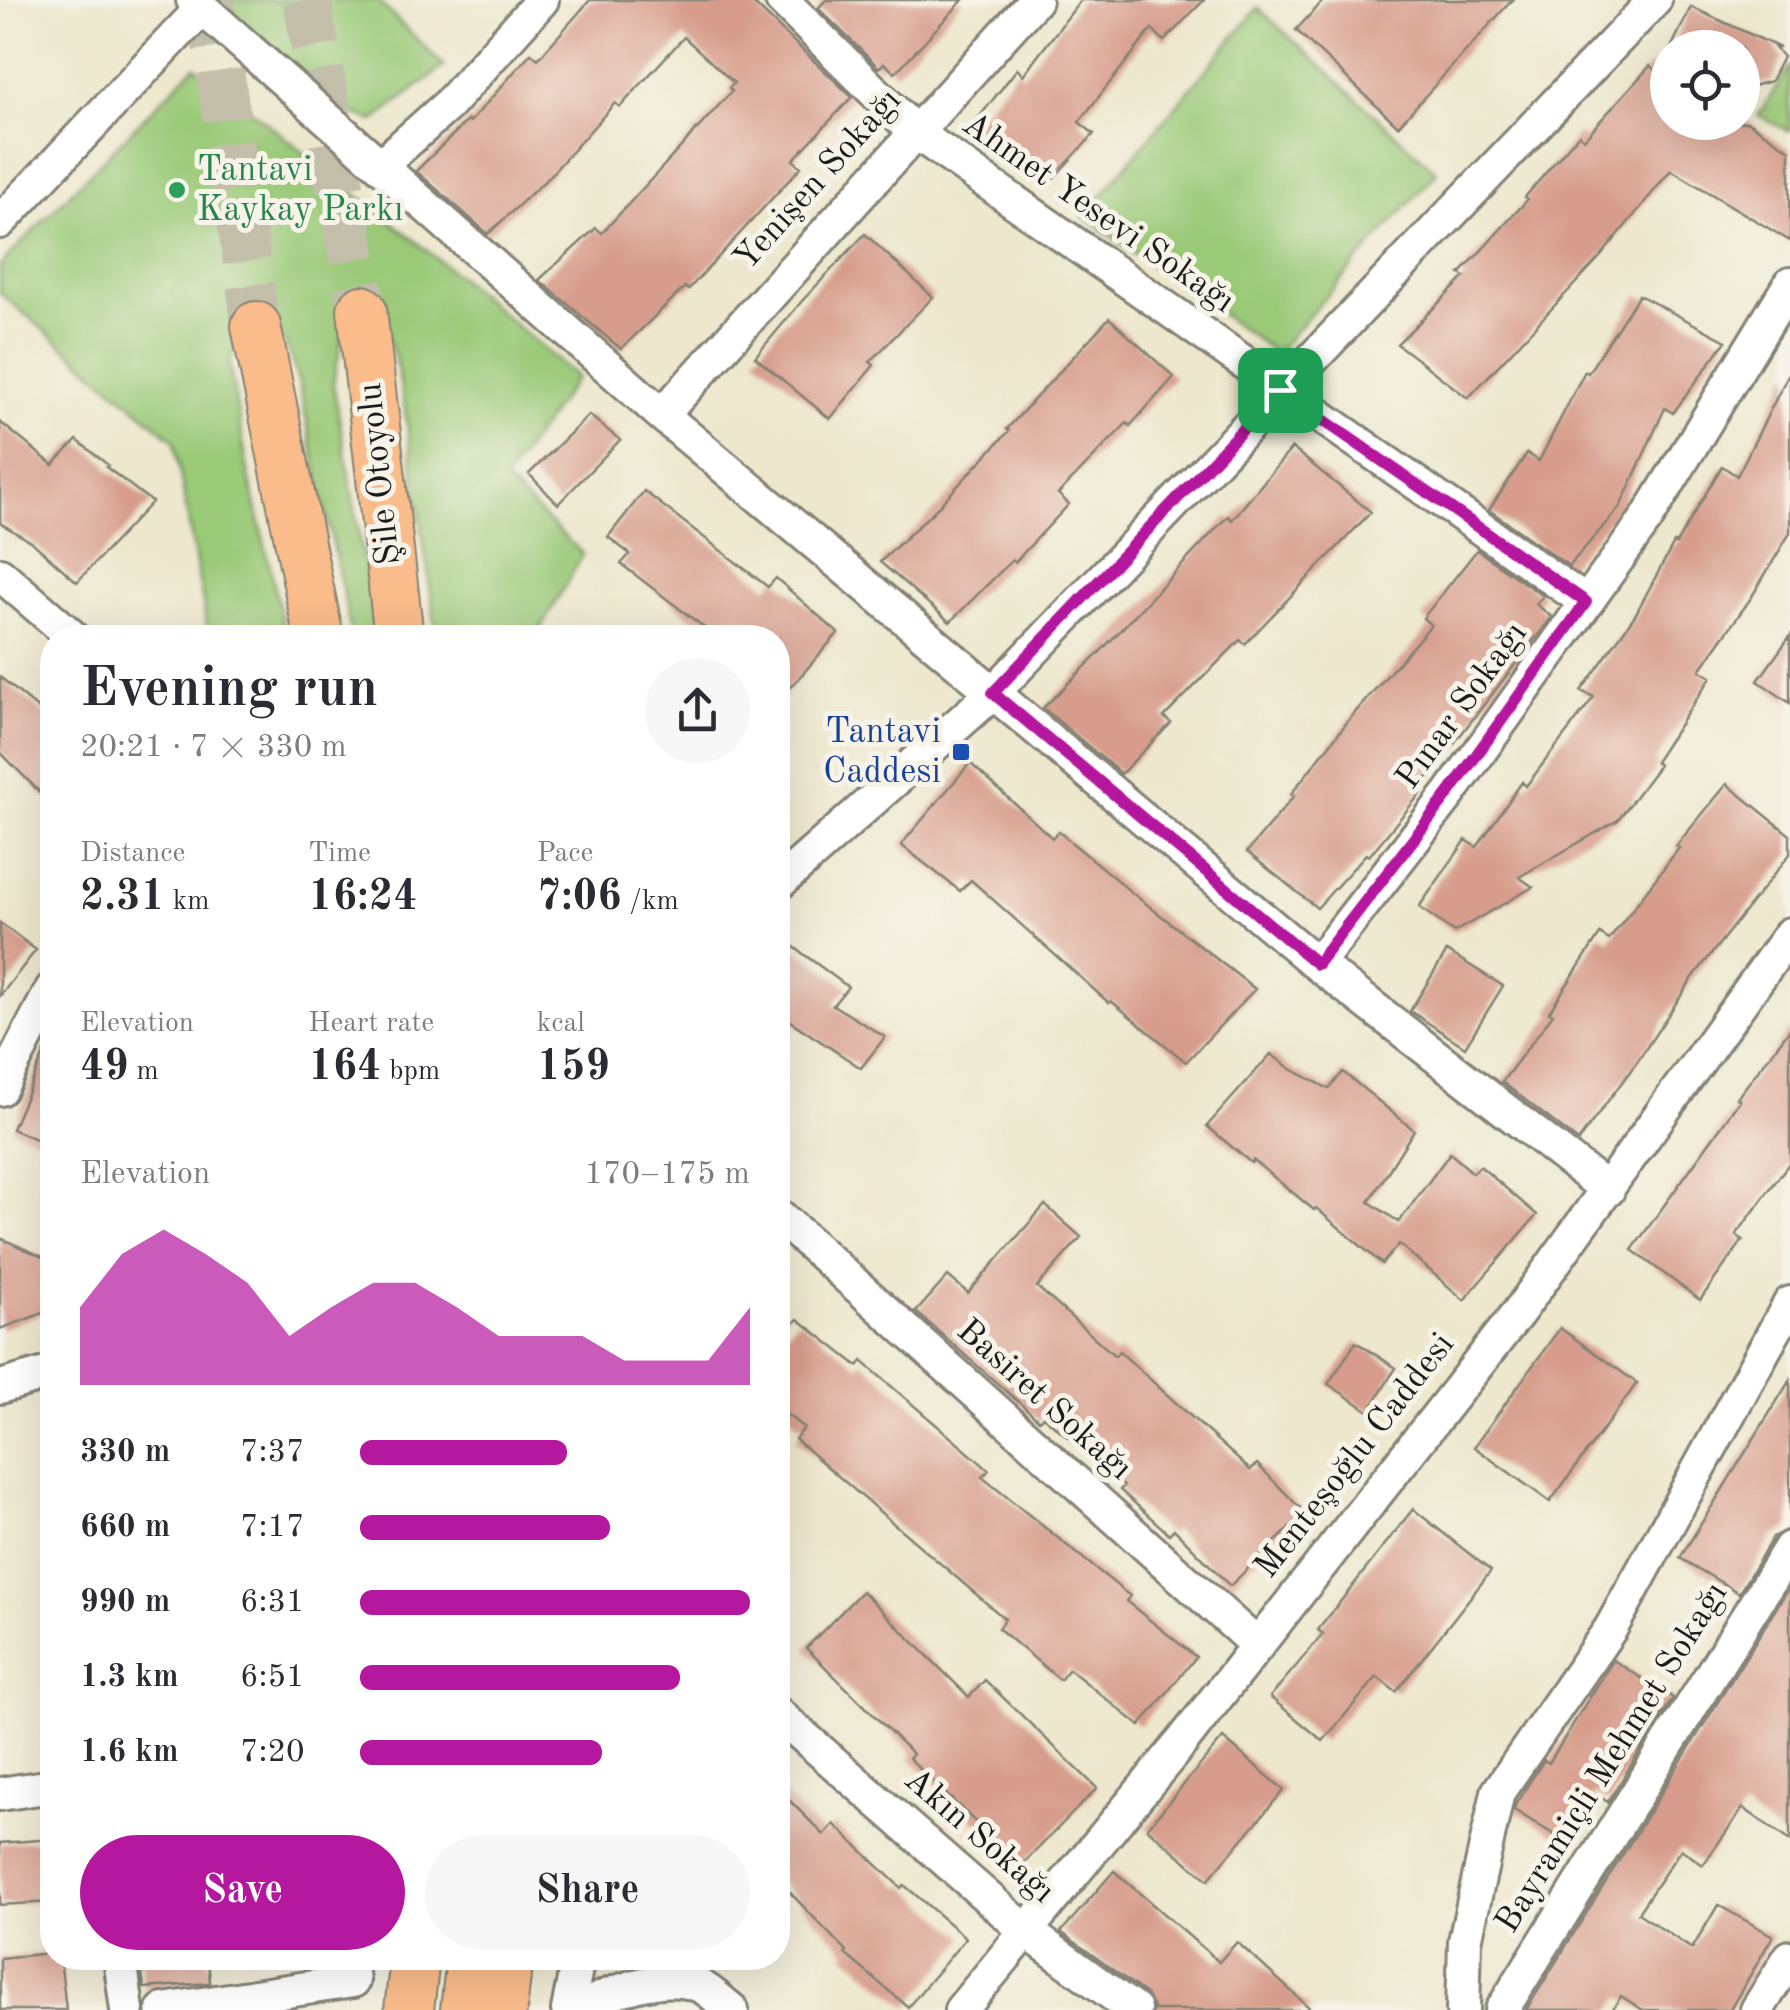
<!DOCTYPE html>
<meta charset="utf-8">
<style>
body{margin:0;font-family:"Old Standard TT",serif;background:#f7f7f7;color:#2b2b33;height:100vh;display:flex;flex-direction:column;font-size:38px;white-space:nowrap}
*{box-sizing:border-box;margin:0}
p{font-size:32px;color:#7c7c81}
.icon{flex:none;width:55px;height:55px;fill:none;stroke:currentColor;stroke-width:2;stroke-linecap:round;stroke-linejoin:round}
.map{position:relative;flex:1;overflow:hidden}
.side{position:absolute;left:40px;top:625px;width:750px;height:1345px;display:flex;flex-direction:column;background:#fff;border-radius:40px;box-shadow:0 10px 40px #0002}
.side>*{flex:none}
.buttons{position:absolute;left:1650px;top:30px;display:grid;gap:20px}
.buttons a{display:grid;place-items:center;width:110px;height:110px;border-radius:50%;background:#fff;box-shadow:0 10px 40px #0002;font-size:50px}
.pin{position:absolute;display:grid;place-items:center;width:85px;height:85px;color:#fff;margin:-42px;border-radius:20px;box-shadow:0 5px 15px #0006}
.round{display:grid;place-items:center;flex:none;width:105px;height:105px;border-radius:52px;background:#f7f7f7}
.headline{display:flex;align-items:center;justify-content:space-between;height:170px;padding:0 40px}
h1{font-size:55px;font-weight:700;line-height:75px}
.figures{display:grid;grid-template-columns:repeat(3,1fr);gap:15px;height:170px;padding:10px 40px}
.figures div{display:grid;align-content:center}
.figures b{font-size:42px;font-weight:700}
.figures small{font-size:28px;font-weight:400}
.figures p{font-size:28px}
.chart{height:280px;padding:20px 40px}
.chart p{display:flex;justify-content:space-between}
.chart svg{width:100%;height:180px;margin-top:10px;fill:#b5179e;opacity:.7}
.action{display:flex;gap:20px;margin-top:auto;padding:20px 40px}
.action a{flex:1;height:115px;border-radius:60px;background:#b5179e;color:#fff;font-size:40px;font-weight:700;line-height:115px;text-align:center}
.action a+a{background:#f7f7f7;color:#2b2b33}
ul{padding:0 40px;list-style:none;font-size:32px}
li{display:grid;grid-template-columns:160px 120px 1fr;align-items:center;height:75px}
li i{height:25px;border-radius:12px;background:#b5179e}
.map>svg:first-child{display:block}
.green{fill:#9ac977;stroke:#5b724a;stroke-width:2.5}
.building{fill:#d79c8b}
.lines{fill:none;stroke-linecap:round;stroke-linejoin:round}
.highway-tunnel{stroke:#c3beaa;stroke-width:48;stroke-dasharray:48 24;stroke-linecap:butt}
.minor-casing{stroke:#848274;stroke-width:38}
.highway-casing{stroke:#848274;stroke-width:52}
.minor{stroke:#fff;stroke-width:32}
.highway{stroke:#fabc8b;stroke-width:48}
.route-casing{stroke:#fff;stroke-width:20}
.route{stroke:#b5179e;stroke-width:12}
.leisure-dot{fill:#2e9e5b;stroke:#f7f3e8;stroke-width:4}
.transit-dot{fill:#1a4fb4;stroke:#f7f3e8;stroke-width:4}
.labels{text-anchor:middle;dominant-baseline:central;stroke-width:10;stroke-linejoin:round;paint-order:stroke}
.leisure-label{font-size:35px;fill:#27864d;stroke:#f7f3e8;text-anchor:start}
.street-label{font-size:35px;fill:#1c1c1c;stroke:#f7f3e8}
.transit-label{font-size:35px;fill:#164399;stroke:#f7f3e8;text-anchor:end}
</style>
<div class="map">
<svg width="1790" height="2010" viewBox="0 0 1790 2010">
<rect width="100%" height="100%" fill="#f7f3e8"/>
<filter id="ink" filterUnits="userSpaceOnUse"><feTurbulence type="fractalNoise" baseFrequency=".01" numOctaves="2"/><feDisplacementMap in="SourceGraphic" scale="20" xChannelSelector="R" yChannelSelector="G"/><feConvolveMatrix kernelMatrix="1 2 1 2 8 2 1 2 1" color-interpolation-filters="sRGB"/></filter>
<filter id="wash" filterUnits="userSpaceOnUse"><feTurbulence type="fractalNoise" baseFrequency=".0048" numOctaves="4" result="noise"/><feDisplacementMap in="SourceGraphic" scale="40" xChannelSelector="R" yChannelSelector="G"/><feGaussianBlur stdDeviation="2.25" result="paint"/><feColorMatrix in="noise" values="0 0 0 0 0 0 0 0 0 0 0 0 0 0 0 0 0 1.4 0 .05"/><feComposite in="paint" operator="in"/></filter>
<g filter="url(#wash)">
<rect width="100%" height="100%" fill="#ede7cd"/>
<!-- green -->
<path class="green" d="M211,0H377L444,66L374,121L330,106Z
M1258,8L1437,172L1276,353L1083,217Z
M195,66L418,243L577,377L504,480L583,554L536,637H437L404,403L394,354L381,322L345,324L333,383L377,637H352L299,383L286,343L271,330L242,336L229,362L248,472L286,637H209L174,440L0,293V265Z
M1790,67V132L1758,115Z"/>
<g id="blocks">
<!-- building -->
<path class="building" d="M590,0H750L852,97L793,160L801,167L688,290L685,287L621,349L539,280L596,228L602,233L732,91L729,88L734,83L684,37L620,107L615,103L549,177L488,234L416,171L468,120L470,122L531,53L538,59Z
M826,0H963L895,73L884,63L879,68L818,8Z
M1081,0H1204L1164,41L1152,29L1079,122L1094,134L1046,186L973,125L1017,69L1023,75Z
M1324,0H1512L1398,126L1296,30Z
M1691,7L1780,48H1775L1783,57L1771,81L1742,89V48H1671Z
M1650,66L1668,79V122H1748L1790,150V241L1671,170L1601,256L1468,398L1397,344L1465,277L1460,274L1528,199L1525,197L1579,134L1584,139Z
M865,234L933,297L870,362L874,365L830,419L755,357L802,301Z
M1639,295L1726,341L1673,413L1665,408L1620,507L1569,566L1489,510L1527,453L1539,461L1585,371L1588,373Z
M1109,318L1174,377L1130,426L1127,423L1058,494L1069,504L1015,562L1012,560L950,622L880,562L933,512L1009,431L1007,429Z
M1790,371V533L1751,598L1700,670L1711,677L1655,762L1659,765L1618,820L1519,877L1533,887L1454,932L1419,907L1466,840L1477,847L1522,782L1526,786L1594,697L1581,691L1635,615L1674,543L1676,544L1722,466L1737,476Z
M589,415L620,440L558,504L529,474Z
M0,422L53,465L77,440L108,465L106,467L152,502L77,582L33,543L0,523Z
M1292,448L1371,512L1245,644L1240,640L1164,717L1171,723L1121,774L1043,708L1097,655L1228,516L1232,520Z
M644,491L768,587L776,578L838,633L778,702V638H718L621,564L630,554L608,537Z
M1477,550L1543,596L1536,604L1552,617L1417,791L1421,793L1369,856L1366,854L1317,908L1247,852L1294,796L1291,794L1352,716L1431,625L1423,618Z
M1790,636V703L1758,681Z
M0,677L52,720V805L0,752Z
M970,763L1052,838L1058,831L1131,892L1255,989L1186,1062L1111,1001L1109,1003L971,880L960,891L901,845Z
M1727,784L1790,835V854L1694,976L1637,1062L1578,1141L1502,1082L1553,1014L1549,1012L1600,934L1609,940L1679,848L1676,846Z
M0,923L36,950L0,996Z
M790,944L848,987L833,1005L885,1037L861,1068L778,1013V959Z
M1447,951L1503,986L1465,1047L1410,1011Z
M1790,1029V1162L1736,1235L1743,1240L1700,1300L1632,1250L1740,1100L1737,1098Z
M52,1035V1146L12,1129Z
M1271,1054L1291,1069L1329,1089L1343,1072L1414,1130L1369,1202L1399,1222L1450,1153L1473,1173L1480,1166L1537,1215L1464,1300L1399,1244L1382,1264L1316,1208L1314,1210L1253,1160L1251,1163L1207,1126Z
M1045,1205L1081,1237L1037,1287L1115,1356L1119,1351L1250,1470L1257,1464L1305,1513L1230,1586L1174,1529L1169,1534L1120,1490L1124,1486L1043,1416L1039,1420L916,1312L948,1276L968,1293Z
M0,1238L52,1261V1310L0,1329Z
M798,1319L858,1366L862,1361L989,1470L982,1477L1130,1596L1126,1601L1196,1657L1140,1726L1069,1669L1060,1680L998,1628L1005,1619L795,1439L804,1428L778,1408V1341Z
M1560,1328L1637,1383L1550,1502L1474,1447Z
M1356,1342L1396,1368L1369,1411L1328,1384Z
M1790,1380V1528L1773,1537L1739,1593L1680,1558Z
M1413,1509L1491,1571L1396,1692L1377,1677L1323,1741L1270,1697L1323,1634L1318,1630Z
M1790,1586V1841L1743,1808L1703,1865L1681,1849L1638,1913L1692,1949L1718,1905L1773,1936L1730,2010H1643L1621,1996L1612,2010H1526Z
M862,1591L969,1697L985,1680L1097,1788L1021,1866L909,1758L913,1754L806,1648Z
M1613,1660L1673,1698L1608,1802L1595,1794L1566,1842L1514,1810L1516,1803L1544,1760L1549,1763Z
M1223,1738L1284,1790L1208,1880L1147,1828Z
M778,1789L824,1835L834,1824L901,1888L904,1885L966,1938L908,2007L845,1954L847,1952L778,1880Z
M52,1839V1902L0,1905V1843Z
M1114,1871L1219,1962L1237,1942L1312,2010H1154L1146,1994L1061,1932Z
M52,1953V1958H60L66,2010H0V1958Z
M140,1958H208L210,1983L144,1988Z"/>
</g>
</g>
<g filter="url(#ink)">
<use href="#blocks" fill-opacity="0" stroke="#848274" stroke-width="2.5"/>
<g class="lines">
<!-- highway-tunnel -->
<path class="highway-tunnel" d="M210,0L256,326
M307,0L362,310"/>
<!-- minor casing -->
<g class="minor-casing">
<path id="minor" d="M193,0L662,415L1317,964L1608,1190
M782,0L915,132L1586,602
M381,165L448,105L542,0
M0,222L202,8
M662,415L1035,0
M0,574L74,638
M778,884L993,693L1655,0
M1317,964L1450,793L1647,518L1790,284
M0,1089L52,989
M778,1215L1257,1645
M0,1387L52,1372
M778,1714L1026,1931L1134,2010
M0,1794L52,1786
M120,1958L127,2010
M163,2010L353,1981L350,1958
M568,2010L578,1958
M577,2010C608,1993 664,1970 700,1986C711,1991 722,2003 732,2010
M961,2010L1181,1743L1518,1313L1790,934
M1463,2010L1465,1941L1498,1792L1611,1628L1790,1303
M1502,2010L1790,1548
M1757,2010L1790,1957"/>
</g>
<!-- highway casing -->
<g class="highway-casing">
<path id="highway" d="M362,310L399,638
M256,326L319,638
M409,2010L415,1958
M465,2010L471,1958
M502,2010L508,1958"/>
</g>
<!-- minor -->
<use href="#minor" class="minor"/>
<!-- highway -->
<use href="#highway" class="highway"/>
</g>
</g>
<g class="lines" filter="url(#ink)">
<!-- route casing -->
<g class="route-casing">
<path id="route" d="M1280,390L1586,602L1450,792L1317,964L993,693Z"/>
</g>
<!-- route -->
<use href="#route" class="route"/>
</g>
<!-- markers -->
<circle class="leisure-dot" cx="177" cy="190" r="10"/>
<rect class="transit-dot" x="951" y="742" width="20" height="20" rx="5"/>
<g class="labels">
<!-- leisure labels -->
<g class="leisure-label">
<text x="197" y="170">Tantavi<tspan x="197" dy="40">Kaykay Parkı</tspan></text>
</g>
<!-- street labels -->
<g class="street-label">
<text transform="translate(818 180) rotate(-48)">Yenişen Sokağı</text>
<text transform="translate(1098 213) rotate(35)">Ahmet Yesevi Sokağı</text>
<text transform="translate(380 474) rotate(-96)">Şile Otoyolu</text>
<text transform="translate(1462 706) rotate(-54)">Pınar Sokağı</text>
<text transform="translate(1044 1400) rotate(42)">Basiret Sokağı</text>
<text transform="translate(1355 1456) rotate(-52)">Menteşoğlu Caddesi</text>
<text transform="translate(1612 1758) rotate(-58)">Bayramiçli Mehmet Sokağı</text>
<text transform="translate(979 1836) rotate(41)">Akın Sokağı</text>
</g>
<!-- transit labels -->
<g class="transit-label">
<text x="941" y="732">Tantavi<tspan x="941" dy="40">Caddesi</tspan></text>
</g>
</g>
</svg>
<div class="buttons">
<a><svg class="icon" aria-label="locate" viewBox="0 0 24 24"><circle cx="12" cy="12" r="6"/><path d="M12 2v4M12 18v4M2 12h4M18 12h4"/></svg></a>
</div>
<div class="pin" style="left:1280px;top:390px;background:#1e9e55"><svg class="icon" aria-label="arrive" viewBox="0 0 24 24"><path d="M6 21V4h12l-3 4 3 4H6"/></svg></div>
<section class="side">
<div class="headline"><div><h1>Evening run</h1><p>20:21 · 7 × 330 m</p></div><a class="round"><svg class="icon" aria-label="share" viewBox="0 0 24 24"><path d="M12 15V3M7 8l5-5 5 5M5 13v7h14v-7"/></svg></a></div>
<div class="figures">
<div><p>Distance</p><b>2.31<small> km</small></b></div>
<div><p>Time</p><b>16:24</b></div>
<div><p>Pace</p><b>7:06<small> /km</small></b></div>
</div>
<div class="figures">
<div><p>Elevation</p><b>49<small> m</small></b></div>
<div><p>Heart rate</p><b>164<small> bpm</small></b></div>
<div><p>kcal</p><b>159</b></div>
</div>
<div class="chart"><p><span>Elevation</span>170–175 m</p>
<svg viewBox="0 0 160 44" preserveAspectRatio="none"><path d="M0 44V25L10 12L20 6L30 12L40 19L50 32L60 25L70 19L80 19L90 25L100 32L110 32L120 32L130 38L140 38L150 38L160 25V44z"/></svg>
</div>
<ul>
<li><b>330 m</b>7:37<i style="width:53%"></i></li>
<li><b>660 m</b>7:17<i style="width:64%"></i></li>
<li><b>990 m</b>6:31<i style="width:100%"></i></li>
<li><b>1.3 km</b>6:51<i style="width:82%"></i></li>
<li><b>1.6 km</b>7:20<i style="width:62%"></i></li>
</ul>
<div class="action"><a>Save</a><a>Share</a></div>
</section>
</div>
